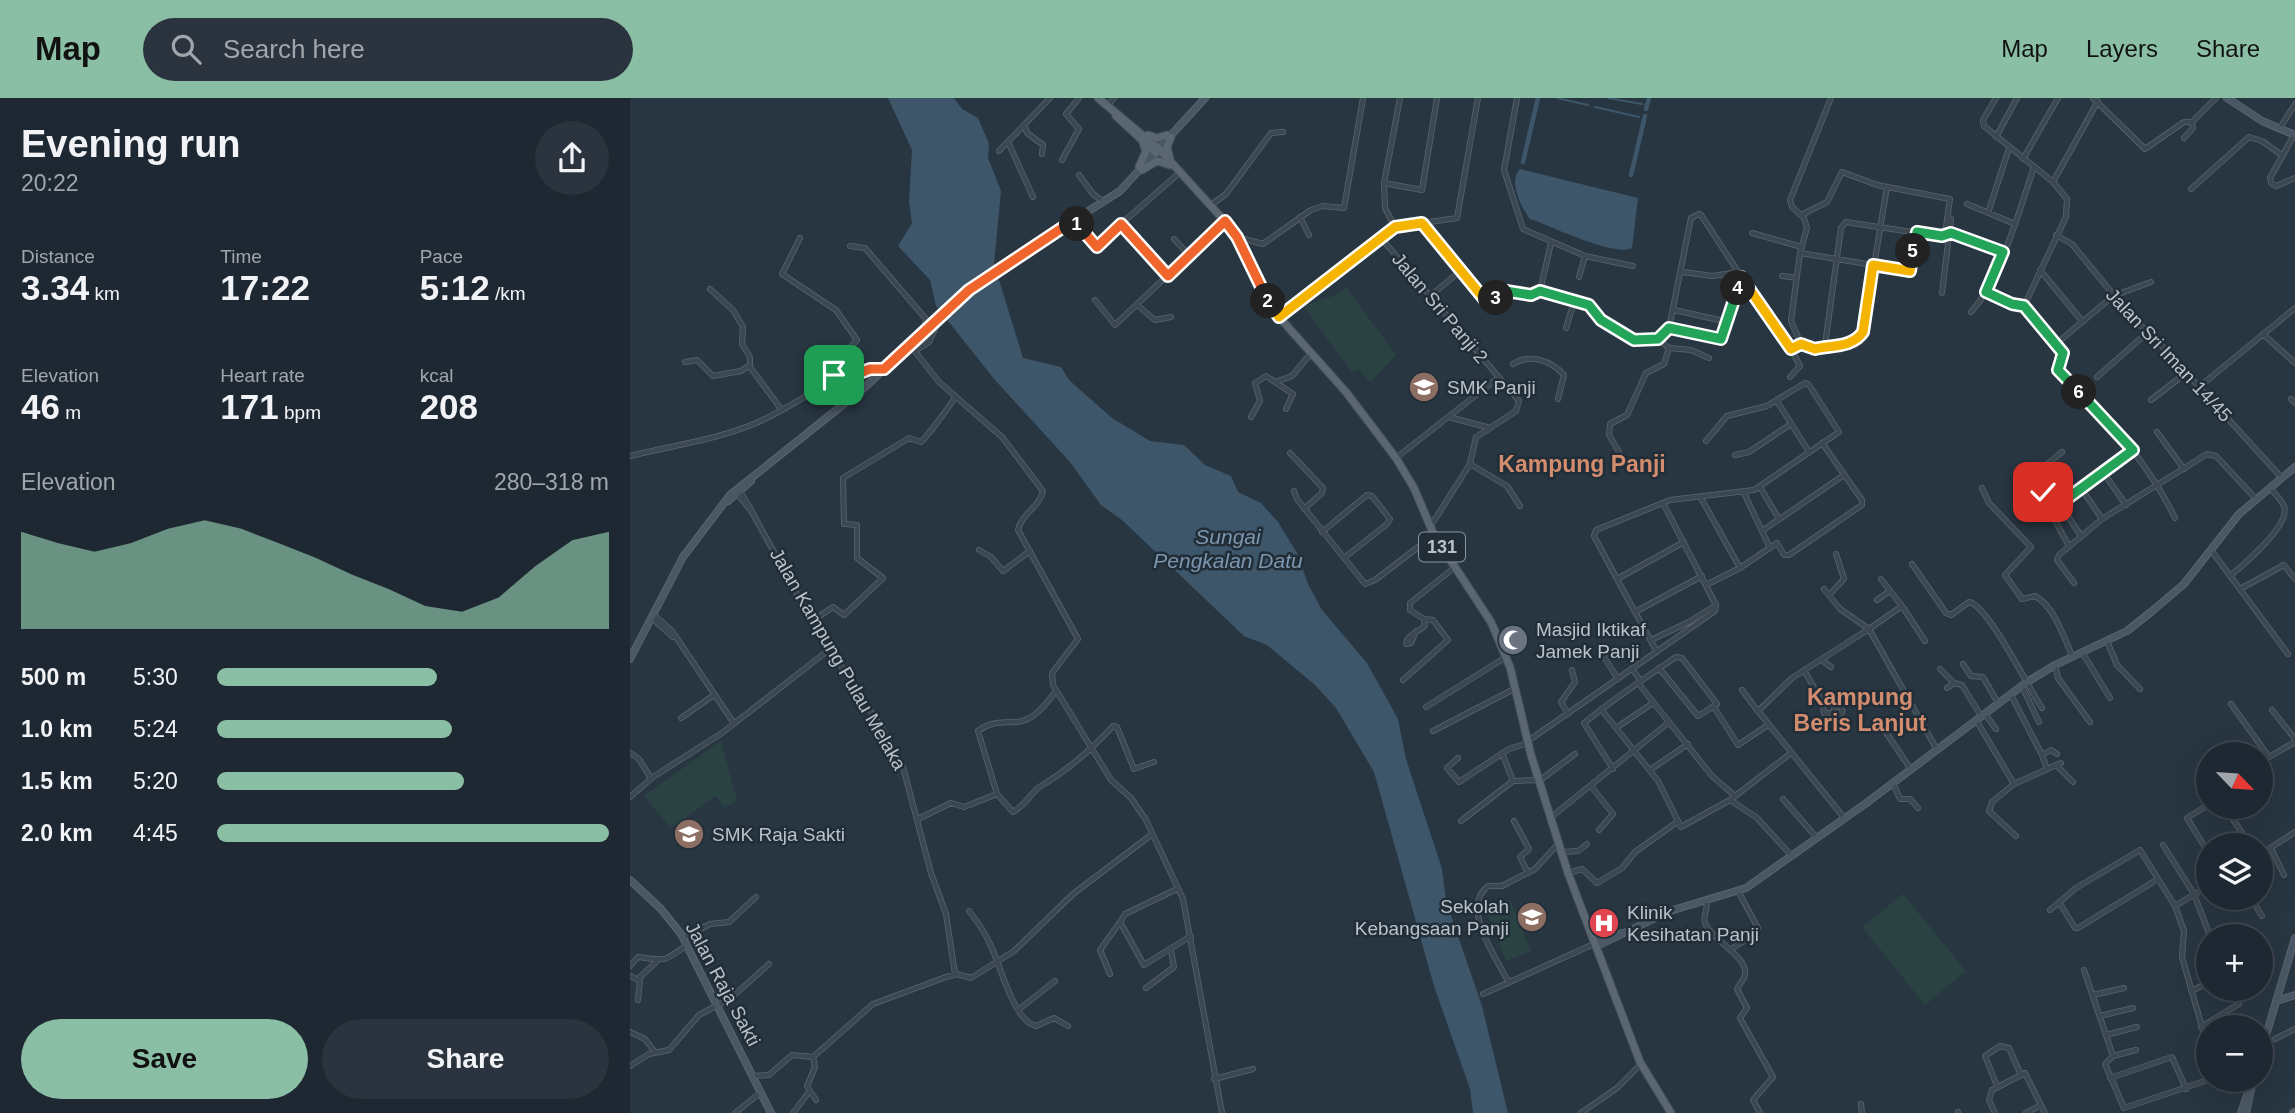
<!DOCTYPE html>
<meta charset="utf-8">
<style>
body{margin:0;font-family:Arial,sans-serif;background:#2b343e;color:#f1f3f6;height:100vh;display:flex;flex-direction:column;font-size:26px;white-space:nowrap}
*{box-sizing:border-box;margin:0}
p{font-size:23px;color:#a1a6ac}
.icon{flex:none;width:38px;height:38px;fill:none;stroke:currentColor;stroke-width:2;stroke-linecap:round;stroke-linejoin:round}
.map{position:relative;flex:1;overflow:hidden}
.sheet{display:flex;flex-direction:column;background:#1e2832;width:630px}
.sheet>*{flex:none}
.needle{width:46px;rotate:115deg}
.buttons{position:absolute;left:1566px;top:644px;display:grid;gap:14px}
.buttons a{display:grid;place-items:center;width:77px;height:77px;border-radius:50%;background:#1e2832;box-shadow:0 7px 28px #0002,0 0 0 2px #3c444d;font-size:35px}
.pin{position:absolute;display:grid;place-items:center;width:60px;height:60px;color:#fff;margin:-30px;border-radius:14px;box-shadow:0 4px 10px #0006}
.km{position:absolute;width:35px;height:35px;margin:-18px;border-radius:50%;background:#222;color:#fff;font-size:19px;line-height:35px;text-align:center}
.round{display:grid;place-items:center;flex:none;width:74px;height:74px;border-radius:37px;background:#2b343e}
.head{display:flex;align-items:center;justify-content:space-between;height:119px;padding:0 21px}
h1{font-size:38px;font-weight:700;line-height:52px}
.figures{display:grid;grid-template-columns:repeat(3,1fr);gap:10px;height:119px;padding:7px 21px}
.figures div{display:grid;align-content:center}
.figures b{font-size:35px;font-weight:700}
.figures small{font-size:19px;font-weight:400}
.figures p{font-size:19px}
.chart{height:196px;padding:14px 21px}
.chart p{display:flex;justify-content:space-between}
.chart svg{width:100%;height:126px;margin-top:7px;fill:#8abfa5;opacity:.7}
.button{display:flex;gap:14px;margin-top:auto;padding:14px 21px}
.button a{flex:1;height:80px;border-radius:42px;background:#8abfa5;color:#111;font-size:28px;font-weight:700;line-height:80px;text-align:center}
.button a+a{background:#2b343e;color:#f1f3f6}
ul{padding:0 21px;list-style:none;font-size:23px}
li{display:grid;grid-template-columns:112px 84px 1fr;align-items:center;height:52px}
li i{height:18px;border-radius:9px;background:#8abfa5}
header{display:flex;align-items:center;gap:42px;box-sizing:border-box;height:98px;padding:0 35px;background:#8abfa5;color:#111}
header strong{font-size:33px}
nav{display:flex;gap:38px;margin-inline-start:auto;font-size:24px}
.search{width:490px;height:63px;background:#2b343e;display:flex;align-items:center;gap:18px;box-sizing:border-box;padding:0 24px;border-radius:38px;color:#a1a6ac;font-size:26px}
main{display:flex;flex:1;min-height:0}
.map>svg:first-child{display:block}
.green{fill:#2a4342}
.water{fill:#3e566a}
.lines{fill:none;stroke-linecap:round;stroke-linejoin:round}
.stream{stroke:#3e566a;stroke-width:2}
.canal{stroke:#3e566a;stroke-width:4.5}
.street-casing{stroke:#5a656f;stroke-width:6}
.secondary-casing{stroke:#5a656f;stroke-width:8}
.primary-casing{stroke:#46515b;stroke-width:9}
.street{stroke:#3c4851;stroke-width:4.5}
.secondary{stroke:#4a5764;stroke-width:6}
.primary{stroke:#5a6771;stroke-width:7}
.split-1-casing{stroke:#fff;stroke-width:14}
.split-2-casing{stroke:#fff;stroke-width:14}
.split-3-casing{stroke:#fff;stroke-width:14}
.split-4-casing{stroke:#fff;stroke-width:14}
.split-5-casing{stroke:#fff;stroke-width:14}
.split-6-casing{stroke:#fff;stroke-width:14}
.split-7-casing{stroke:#fff;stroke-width:14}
.split-1{stroke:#f0652b;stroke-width:9}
.split-2{stroke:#f0652b;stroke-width:9}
.split-3{stroke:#f5b400;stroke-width:9}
.split-4{stroke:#22a559;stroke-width:9}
.split-5{stroke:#f5b400;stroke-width:9}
.split-6{stroke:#22a559;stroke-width:9}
.split-7{stroke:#22a559;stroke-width:9}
.labels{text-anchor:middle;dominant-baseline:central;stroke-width:5;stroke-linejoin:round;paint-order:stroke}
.shield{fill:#212d37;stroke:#8b959f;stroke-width:2}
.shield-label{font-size:18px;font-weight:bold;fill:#b9c2cb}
.street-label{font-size:19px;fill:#b9c2cb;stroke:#212d37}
.poi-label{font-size:19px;fill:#b9c2cb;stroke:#212d37;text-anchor:start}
.water-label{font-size:21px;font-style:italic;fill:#7b96ad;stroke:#212d37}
.quarter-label{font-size:23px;font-weight:bold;fill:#d38c6d;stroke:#212d37}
</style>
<header>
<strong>Map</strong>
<div class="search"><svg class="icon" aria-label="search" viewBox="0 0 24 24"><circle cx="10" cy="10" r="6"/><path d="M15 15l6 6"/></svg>Search here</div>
<nav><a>Map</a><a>Layers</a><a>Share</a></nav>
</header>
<main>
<section class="sheet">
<div class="head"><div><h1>Evening run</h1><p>20:22</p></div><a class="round"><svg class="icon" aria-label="share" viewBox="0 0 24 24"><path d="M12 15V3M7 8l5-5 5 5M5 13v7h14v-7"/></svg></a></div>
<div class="figures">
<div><p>Distance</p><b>3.34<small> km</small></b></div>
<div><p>Time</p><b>17:22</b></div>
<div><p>Pace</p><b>5:12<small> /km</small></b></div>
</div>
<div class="figures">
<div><p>Elevation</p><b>46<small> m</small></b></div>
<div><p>Heart rate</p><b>171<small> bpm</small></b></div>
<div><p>kcal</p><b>208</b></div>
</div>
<div class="chart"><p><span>Elevation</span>280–318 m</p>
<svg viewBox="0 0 160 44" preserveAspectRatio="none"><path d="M0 44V10L10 14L20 17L30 14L40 9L50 6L60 9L70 14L80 19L90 25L100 30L110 36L120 38L130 33L140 22L150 13L160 10V44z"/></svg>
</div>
<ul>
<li><b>500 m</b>5:30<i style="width:56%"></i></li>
<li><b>1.0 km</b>5:24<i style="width:60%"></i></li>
<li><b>1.5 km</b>5:20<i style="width:63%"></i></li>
<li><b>2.0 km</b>4:45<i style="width:100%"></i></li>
</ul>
<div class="button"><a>Save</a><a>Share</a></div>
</section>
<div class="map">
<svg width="1665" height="1015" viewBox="0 0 1665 1015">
<rect width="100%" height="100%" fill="#283642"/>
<!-- green -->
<path class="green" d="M716,189L766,257L740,284L728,271L722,274L673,208L703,198Z
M91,643L107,702L94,710L86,698L41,730L14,698Z
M1273,796L1336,873L1295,907L1232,829Z
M880,802L901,853L876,863L856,812Z"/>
<!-- water -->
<path class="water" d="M258,0H324L332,11L348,20L359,46L358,60L371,93L364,166L393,260L431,269L439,282L482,320L520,343L554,347L575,367L601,378L608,394L631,405L648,424L667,455L678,486L692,512L737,565L768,621L776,661L812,771L816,803L852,908L878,1015H843L840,991L804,888L744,674L706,610L685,587L637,547L614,538L492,422L471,407L440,364L365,282L306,208L300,182L268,148L282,125L279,103L282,52Z
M890,71L1008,100L1002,150C984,159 921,128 900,121C891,109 878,83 890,71Z"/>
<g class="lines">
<!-- stream -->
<path class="stream" d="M927,0L958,7
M978,0L1012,6
M1015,7H1017
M965,9L1009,19"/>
<!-- canal -->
<path class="canal" d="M1016,11L1019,0
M893,64L908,0
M1001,77L1015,18"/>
<!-- street casing -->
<g class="street-casing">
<path id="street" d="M887,0L874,72L893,131L955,158L1003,168
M1201,0L1160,102L1162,109L1174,120L1177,130L1170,155L1161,223L1171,246L1185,251L1195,247L1211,130L1216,124L1308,138L1321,135L1373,154
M1366,0L1353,22L1354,28L1423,84L1437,101L1436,119L1394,208
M1463,0L1515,51L1554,24H1562L1586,0
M477,8L484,0
M395,29L397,35L413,47L412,56
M1650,30L1665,6
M1664,37L1640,80L1641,85L1646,88L1665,80
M1366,39L1387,0
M1554,40L1563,30L1562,24
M379,46L403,99
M369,53L420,0
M1393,61L1428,0
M432,62L449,31L436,16L449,0
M449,77L463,96L474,104
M1423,84L1468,3
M754,85L792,92L807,0
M1561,91L1619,39L1632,43L1653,58
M1337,106L1385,126
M581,107L596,96L641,35L653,34
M1358,115L1379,50
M1171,117L1197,104L1212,74L1247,87L1320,101L1315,136
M670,119L679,137
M444,123L467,149L491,126
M792,125L825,168L858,203L875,193L902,197L910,193L921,145
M765,129L755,110L754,85L770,0
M1122,135L1172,149
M1426,137L1442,146L1500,217L1529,245L1651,379
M607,139L633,146L681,112L693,108L714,110L733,0
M170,140L152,176L206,212L227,242L214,256L216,266L204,276L207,284
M751,140L889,303L886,313L860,330L819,319
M544,141L560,158
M220,148L235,150L296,221L294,232
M1170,155L1280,173L1287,134
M1410,172L1452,223
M1053,174L1082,178L1108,174
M538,178L491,126L548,76
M1152,178L1167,180
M949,179L955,158
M1111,179L1092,240L1039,230L1061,120L1069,116L1071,117L1156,247L1161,251L1170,246
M80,191L103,212L113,229L112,246L120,259V269L151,311
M910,193L960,208L971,222L1004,242L1028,241L1039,250L1034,266L1016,275L997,317L980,326L979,337L989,354
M1356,194L1380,205L1394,208L1433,255L1428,268L1430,275C1476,319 1517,362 1545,420
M1312,195L1321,121L1318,119
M799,199L829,174
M465,202L485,227L595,123
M507,207L525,222L541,219
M1044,212L1098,224
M1341,214C1370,183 1390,110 1404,69
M649,219L765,129L827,120L848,0
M936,230L944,204
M1633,236L1665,265
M1028,241L1039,230
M1426,246L1483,198L1521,184
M280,247L309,284L372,339L413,393C410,409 391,416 388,432L448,541L422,575L423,587L481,682L501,700L516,722L553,801L592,1015
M1195,247L1218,246L1233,234L1257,89
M1039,250L1061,252L1079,260
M285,253L299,244L306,229
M55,264L67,262L83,278L111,273L120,267
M883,266C900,255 922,263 934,277L928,301
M1160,279L1170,268L1161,251
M1467,279L1518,234
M648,283L662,278L681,255
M1569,289L1665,210
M1661,301L1665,305
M1521,302L1556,275
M1147,303L1179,354
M621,319L630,303L625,285L636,278L663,296L656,311
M1527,334L1554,371
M1432,354L1403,378C1416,401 1425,425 1439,448
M660,355L693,390L692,395L674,411
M1105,357L1119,354L1161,326
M0,358C41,348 86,342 126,325C164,309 211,270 254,271
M766,360L869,279
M840,366L877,388L890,408
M1473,374L1496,407
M1130,389L1149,421
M1352,390L1359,405L1401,449L1375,477L1392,501L1405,498C1424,508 1434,539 1442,558
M1451,390L1472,421
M109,392L121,411
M105,393L122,414L182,523L251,629L273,669L301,775L316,816L325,876
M664,393L667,401L735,486L745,482L804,437
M1114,395L1140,450
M1071,400L1110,470
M1033,405L1086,507
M1430,406L1451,438
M1419,414L1503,352
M800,429L840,366L846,339L859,331
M1132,433L1214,377
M692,434L737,397L742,398L760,421L757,426L714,460
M349,452L361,459L373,473L400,453
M1581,452L1658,556
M1282,466L1316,515L1321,517L1339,504C1358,507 1399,591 1412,610
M1600,478C1614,466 1661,427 1654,408C1651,401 1644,395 1640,390
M987,481L964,438L966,432L1040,402L1124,392L1209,334L1179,287L1175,285L1137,308L1097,318L1076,343
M1251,481L1272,508
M1444,485L1427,462L1429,457L1472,421L1577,356L1586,358L1625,400
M1076,487L1110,470L1147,445L1154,457H1159L1232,407V402L1192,345
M1194,491L1210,511L1239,531L1272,508L1295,543
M1610,491L1654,467L1665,481
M1199,497L1214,481L1206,456
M1247,502L1260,493
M1005,514L1072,478
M23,516L42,533L103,624
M22,520L43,539
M182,523L203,509L214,517L253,480L227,460V427L214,426L213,380L279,340L291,344C296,340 323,304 325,299
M786,533L781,545L776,546C777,536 790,534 795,527L794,521L780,512V505L825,469
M1021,542L1059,524L1086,507
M1477,543L1487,567L1510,591
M977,551L974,559L988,581
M1027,554L987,481L1054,444
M1452,554L1480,600
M1193,563L1201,569
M1333,566L1341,578L1353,579L1368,605
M1425,567L1428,580L1460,624
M1002,571L1011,583
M1310,571L1324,585
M1175,574L1192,603L1194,615H1204
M773,582L818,542L803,522L794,521
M1008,585L1082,678L1105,698
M1392,588L1409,624
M1317,590L1324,585L1332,587L1351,618
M1112,592L1127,612
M1381,597L1412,657L1421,652L1427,656
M1601,606L1639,659L1665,644
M1203.5 613a4.5 4.5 0 1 1 9 0a4.5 4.5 0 1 1-9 0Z
M796,609L876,559
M1084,609L1108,647L1138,627
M971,611L1028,683L1051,729L1100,702L1161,655
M1642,612L1665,641
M938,616L931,604L945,584L942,572
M1355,616L1366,631
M51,620L84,597
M1346,622L1384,686L1362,704L1359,713L1386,738
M986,630L1023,605
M803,633L886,590
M1255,633L1280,670
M898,643L1085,513L1086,507
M0,655L8,660L21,680
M872,655L883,683
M1412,657L1417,671
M828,660L817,670L829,684L879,651L898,645
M1426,667L1443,684
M983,671L954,625C983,601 1015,580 1046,559L1052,560L1087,606L1068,618L1029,570
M1020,672L1058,646
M909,683L945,656
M1263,685L1270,701H1280L1288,710
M1384,686L1431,665
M961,688L983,716L969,732
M367,696L383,714C398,705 401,694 411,688C438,672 461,652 483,628L487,629L504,671L524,664
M0,699L23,679L92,635L200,551
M1153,701L1187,740
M1100,702L1126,719L1162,758
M1578,707L1557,720L1578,754
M1595,709L1620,747
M920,720L1038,625
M288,721L321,705L334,709L367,696L348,633C361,623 370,625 386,624C404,623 416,606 426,593
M1215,721L1128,613L1162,580L1239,531L1306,650
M831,723L883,683L908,682
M884,723L899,751L890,759L898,775
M1533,747L1564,796L1580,838
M1641,750L1654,777
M931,754L948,753L957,746
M1631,756L1665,734
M938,775L952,771L967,785L992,770L1005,754L1047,724
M547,791L495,816L490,824L514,867L561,838
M1621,800L1632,818
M1076,804C1079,812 1072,817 1075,825C1080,841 1119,859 1115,877C1114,881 1109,887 1107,891L1117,910L1110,920L1143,979L1123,1002L1130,1015
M1429,804L1445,830H1448L1528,781
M1545,808L1578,788
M1420,812L1446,790L1510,752L1545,808L1554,833L1552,859L1578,950
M339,813C347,823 355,834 360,846C370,865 383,923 406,928L424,920L438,928
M53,840L80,826L99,824L126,799
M1101,851L1122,838L1128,830L1108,793
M0,868L8,859C37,863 33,864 57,847
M1454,872L1483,958
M480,876L470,852L490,824
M0,878L10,883L8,902
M8,881L26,864
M879,885C868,862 829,810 858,788H872L905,771L928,746
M516,890L544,869L541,852
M1561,893L1578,885
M853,896L966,845
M1463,897L1494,890
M388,912L425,883
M1470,918L1503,910
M1571,929L1609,906L1604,891
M0,934L15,941L25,954
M1476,937L1507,929
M1645,941L1665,931
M1483,958L1475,966L1494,1010L1578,982
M1483,958L1506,952
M183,959L185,969L177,988L186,1002
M0,968L19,956L39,952L69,917L101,900L139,866
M122,978L139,977L162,957L183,959L243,906L316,879L327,876L341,880L384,853L443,796L521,737
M1480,980L1542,959L1556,991
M584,981L623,971
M1608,982L1622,987
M1367,988L1355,958L1370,948L1379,950L1391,977
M1231,1006L1232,1015
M1328,1014V1015
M105,1015L130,995
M163,1015L179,994
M951,1015L987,990L1011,966
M1365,1015L1359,1002L1362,992L1395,975L1415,1015
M1396,1015L1411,1007"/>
</g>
<!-- secondary casing -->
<g class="secondary-casing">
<path id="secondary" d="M1597,0L1632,23L1665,37
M98,403L121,383
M0,561L53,459L100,397L234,290L339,192L375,166L490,93L575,0
M0,782L31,811L51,836L141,1015
M965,843L992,835
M967,848L1040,813L1116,790L1235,706L1397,584L1425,567L1497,533L1521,514L1554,486L1609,416L1665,369
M1646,903L1665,897
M1631,954L1665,840
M1611,1015L1620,989
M1616,1015L1623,982"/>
</g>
<!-- primary casing -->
<g class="primary-casing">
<path id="primary" d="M468,0L530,52L601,130L649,219L716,294L766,360L784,390L804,437L861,524L880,569L901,657L938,775L1010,964L1041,1015
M486,18L526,55
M518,37L527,40L537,37
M540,61L537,49L541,39
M509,69L516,53L513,45
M512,72L527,63L540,67
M1663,1015L1665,1014"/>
</g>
<!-- street -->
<use href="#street" class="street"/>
<!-- secondary -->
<use href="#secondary" class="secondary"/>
<!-- primary -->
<use href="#primary" class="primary"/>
</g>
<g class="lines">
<!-- split-1 casing -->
<g class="split-1-casing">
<path id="split-1" d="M204,277L207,284L240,271H254L339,192L444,122L447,126"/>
</g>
<!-- split-2 casing -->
<g class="split-2-casing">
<path id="split-2" d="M447,126L467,149L491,126L538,178L595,123L607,139L638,203"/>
</g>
<!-- split-3 casing -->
<g class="split-3-casing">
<path id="split-3" d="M638,203L649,219L765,129L792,125L855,202L860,203L866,200"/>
</g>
<!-- split-4 casing -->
<g class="split-4-casing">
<path id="split-4" d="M866,200L876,193L901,197L910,193L959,207L971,222L1004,242L1028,241L1039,230L1091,241L1108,190"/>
</g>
<!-- split-5 casing -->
<g class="split-5-casing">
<path id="split-5" d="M1108,190L1111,179L1161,251L1171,246L1185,251C1201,247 1222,250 1233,234L1243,167L1280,173L1283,153"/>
</g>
<!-- split-6 casing -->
<g class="split-6-casing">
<path id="split-6" d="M1283,153L1287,134L1312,138L1321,135L1373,154L1356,194L1382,206L1394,208L1433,255L1428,272L1449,294"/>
</g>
<!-- split-7 casing -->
<g class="split-7-casing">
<path id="split-7" d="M1413,394L1419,414L1503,352L1449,294"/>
</g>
<!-- split-1 -->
<use href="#split-1" class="split-1"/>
<!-- split-2 -->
<use href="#split-2" class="split-2"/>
<!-- split-3 -->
<use href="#split-3" class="split-3"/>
<!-- split-4 -->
<use href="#split-4" class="split-4"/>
<!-- split-5 -->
<use href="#split-5" class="split-5"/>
<!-- split-6 -->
<use href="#split-6" class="split-6"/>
<!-- split-7 -->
<use href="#split-7" class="split-7"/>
</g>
<!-- icons -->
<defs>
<g id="school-disc" transform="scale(1.575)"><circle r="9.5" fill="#8d6e63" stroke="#212d37"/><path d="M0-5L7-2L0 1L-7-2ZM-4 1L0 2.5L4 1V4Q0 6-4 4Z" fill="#fff"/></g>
<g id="mosque-disc" transform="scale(1.575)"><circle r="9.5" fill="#6b7280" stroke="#212d37"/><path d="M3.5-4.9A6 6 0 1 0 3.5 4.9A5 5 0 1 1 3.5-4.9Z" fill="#fff"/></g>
<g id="hospital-disc" transform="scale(1.575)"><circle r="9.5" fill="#e0444e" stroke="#212d37"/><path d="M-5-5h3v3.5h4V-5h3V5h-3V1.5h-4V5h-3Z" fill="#fff"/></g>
</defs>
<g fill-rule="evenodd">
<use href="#school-disc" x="794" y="289"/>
<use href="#mosque-disc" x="883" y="542"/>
<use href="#school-disc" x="59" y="736"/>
<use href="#school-disc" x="902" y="819"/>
<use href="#hospital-disc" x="974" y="825"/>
</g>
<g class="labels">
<!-- shield labels -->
<rect class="shield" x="789" y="434.5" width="46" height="29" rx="5"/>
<g class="shield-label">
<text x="812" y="449">131</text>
</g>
<!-- street labels -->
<g class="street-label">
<text transform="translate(810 210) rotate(50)">Jalan Sri Panji 2</text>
<text transform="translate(1539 257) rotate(47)">Jalan Sri Iman 14/45</text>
<text transform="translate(208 561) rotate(60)">Jalan Kampung Pulau Melaka</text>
<text transform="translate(93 886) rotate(62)">Jalan Raja Sakti</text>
</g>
<!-- poi labels -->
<g class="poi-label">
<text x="817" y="289">SMK Panji</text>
<text x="906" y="531">Masjid Iktikaf<tspan x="906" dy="22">Jamek Panji</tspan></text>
<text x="82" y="736">SMK Raja Sakti</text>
<text x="879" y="808" text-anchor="end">Sekolah<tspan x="879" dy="22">Kebangsaan Panji</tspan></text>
<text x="997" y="814">Klinik<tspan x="997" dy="22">Kesihatan Panji</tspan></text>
</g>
<!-- water labels -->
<g class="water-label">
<text x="598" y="438">Sungai<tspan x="598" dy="24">Pengkalan Datu</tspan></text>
</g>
<!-- quarter labels -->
<g class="quarter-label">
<text x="952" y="366">Kampung Panji</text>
<text x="1230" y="599">Kampung<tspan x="1230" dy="26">Beris Lanjut</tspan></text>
</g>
</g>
</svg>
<div class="buttons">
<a><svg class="needle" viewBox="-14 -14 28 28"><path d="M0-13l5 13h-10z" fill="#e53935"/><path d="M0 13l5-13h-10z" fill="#a1a6ac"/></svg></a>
<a><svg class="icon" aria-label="layers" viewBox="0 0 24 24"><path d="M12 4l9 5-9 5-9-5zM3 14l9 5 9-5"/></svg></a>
<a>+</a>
<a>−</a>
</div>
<div class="pin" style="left:204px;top:277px;background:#1e9e55"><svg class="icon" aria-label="arrive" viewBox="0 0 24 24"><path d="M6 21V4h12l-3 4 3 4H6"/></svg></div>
<div class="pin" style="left:1413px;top:394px;background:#d93025"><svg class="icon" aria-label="check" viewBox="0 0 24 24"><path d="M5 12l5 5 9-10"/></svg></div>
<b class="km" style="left:447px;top:126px">1</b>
<b class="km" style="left:638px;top:203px">2</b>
<b class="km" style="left:866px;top:200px">3</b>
<b class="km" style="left:1108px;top:190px">4</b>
<b class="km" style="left:1283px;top:153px">5</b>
<b class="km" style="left:1449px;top:294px">6</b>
</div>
</main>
